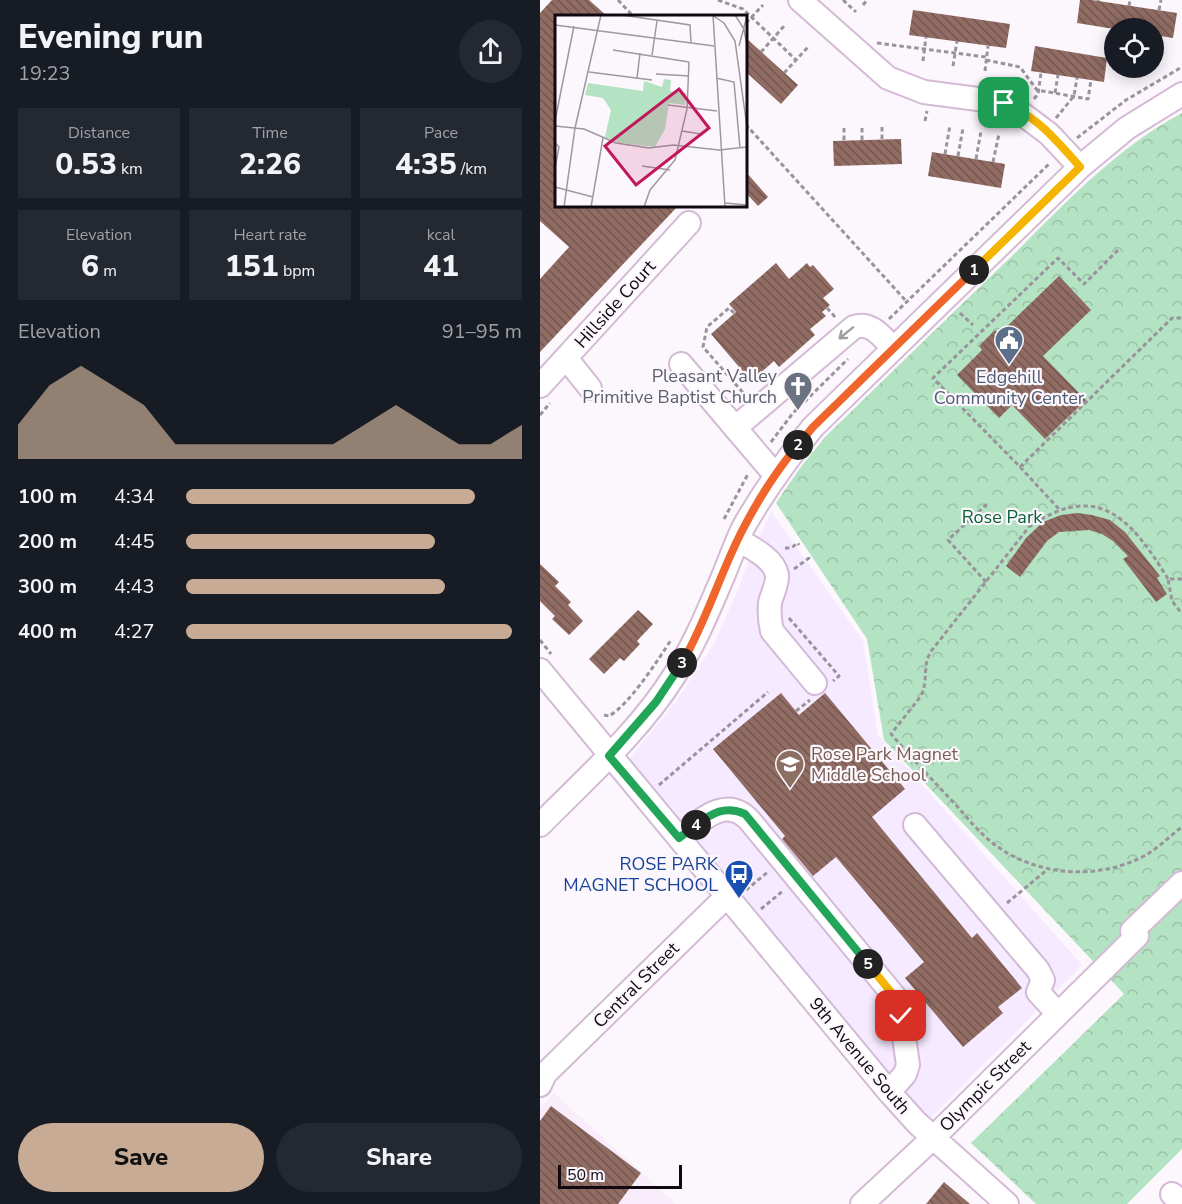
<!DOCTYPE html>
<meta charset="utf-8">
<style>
body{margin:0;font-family:"Nunito Sans",sans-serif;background:#242831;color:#f1f3f6;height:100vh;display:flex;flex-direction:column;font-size:22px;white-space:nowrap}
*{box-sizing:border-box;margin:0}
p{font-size:20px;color:#9ea1a6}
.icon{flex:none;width:33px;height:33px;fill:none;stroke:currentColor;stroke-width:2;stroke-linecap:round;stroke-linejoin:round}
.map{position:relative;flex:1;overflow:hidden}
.side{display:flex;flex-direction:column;background:#171b24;width:540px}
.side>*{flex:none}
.tools{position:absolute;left:564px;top:18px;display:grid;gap:12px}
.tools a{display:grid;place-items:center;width:60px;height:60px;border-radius:50%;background:#171b24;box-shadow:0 3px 15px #0003;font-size:30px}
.scale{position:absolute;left:18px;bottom:15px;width:124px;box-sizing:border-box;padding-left:6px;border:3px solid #110912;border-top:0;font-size:16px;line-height:21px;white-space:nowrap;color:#110912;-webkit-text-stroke:4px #fcf7fd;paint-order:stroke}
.pin{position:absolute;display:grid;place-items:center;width:51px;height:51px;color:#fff;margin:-26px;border-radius:12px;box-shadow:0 3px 9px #0006}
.km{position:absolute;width:30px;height:30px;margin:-15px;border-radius:50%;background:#222;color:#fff;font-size:16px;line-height:30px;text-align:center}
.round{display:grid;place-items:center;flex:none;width:63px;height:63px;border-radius:32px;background:#242831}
.headline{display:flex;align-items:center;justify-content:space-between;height:102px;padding:0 18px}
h1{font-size:33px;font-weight:800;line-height:45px}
.figures{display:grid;grid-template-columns:repeat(3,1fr);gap:9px;height:102px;padding:6px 18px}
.figures div{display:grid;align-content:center;border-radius:0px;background:#242831;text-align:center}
.figures b{font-size:30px;font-weight:800}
.figures small{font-size:16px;font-weight:400}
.figures p{font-size:16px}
.chart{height:168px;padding:12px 18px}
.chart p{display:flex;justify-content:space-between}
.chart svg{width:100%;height:108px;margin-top:6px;fill:#c7ab95;opacity:.7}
.action{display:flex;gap:12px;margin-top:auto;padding:12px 18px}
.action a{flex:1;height:69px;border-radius:36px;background:#c7ab95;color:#111;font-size:24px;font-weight:800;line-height:69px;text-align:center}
.action a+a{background:#242831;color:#f1f3f6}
ul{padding:0 18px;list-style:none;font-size:20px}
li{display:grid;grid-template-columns:96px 72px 1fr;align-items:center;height:45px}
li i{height:15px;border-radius:8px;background:#c7ab95}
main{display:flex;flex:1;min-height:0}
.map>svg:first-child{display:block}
.built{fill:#faedfb}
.education{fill:#f5eaff}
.forest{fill:url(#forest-crowns)}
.building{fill:url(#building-back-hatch)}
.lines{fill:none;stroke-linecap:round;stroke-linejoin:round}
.minor-casing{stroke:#d4bad6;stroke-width:26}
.path{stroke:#9a939b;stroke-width:3;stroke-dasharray:4.5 3;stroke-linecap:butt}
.minor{stroke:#fff;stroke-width:22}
.oneway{stroke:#a09da0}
.split-1-casing{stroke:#fff;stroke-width:12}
.split-2-casing{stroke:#fff;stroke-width:12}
.split-3-casing{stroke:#fff;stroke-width:12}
.split-4-casing{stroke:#fff;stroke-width:12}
.split-5-casing{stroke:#fff;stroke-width:12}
.split-6-casing{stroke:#fff;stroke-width:12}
.split-1{stroke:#f5b400;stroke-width:8}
.split-2{stroke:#f0652b;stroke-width:8}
.split-3{stroke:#f0652b;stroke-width:8}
.split-4{stroke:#22a559;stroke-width:8}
.split-5{stroke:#22a559;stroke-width:8}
.split-6{stroke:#f5b400;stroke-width:8}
.labels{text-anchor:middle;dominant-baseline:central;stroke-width:4.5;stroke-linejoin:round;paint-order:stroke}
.street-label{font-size:18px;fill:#110912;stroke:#fcf7fd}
.worship-label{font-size:18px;fill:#5b616d;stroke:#fcf7fd;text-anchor:end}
.service-label{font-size:18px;fill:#4e5e75;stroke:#fcf7fd}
.park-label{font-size:18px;fill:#0a6037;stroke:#fcf7fd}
.education-label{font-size:18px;fill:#785e54;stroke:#fcf7fd;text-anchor:start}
.transit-label{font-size:18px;fill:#164399;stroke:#fcf7fd;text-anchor:end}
.inset-road{fill:none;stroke:#9e989f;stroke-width:1.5}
.view{fill:#c2185b;fill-opacity:0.15;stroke:#c2185b;stroke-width:3}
.inset-edge{fill:none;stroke:#110912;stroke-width:3}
</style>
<main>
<section class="side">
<div class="headline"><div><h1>Evening run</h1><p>19:23</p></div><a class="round"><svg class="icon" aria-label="share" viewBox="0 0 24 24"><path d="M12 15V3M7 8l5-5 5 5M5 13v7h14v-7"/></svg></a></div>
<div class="figures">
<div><p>Distance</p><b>0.53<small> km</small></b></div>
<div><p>Time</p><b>2:26</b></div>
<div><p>Pace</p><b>4:35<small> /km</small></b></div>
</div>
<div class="figures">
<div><p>Elevation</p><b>6<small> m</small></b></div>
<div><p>Heart rate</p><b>151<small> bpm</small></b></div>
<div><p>kcal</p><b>41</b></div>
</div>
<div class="chart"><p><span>Elevation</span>91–95 m</p>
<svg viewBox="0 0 160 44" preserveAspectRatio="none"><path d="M0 44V30L10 14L20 6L30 14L40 22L50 38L60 38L70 38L80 38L90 38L100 38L110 30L120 22L130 30L140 38L150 38L160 30V44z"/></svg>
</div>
<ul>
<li><b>100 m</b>4:34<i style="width:86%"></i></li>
<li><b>200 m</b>4:45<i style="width:74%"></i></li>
<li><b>300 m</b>4:43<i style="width:77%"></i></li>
<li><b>400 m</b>4:27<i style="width:97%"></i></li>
</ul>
<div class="action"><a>Save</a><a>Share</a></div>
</section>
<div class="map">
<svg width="642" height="1204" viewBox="0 0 642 1204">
<defs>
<pattern id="forest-crowns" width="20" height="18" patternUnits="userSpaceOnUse" patternTransform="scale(1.5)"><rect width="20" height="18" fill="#b4e3c3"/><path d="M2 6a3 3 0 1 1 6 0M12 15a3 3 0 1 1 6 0" fill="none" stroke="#9ac1a6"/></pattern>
<pattern id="building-back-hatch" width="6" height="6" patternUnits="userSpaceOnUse" patternTransform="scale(1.5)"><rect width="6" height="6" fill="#906c63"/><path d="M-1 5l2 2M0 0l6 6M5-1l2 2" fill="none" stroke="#745750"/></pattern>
</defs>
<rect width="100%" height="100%" fill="#fcf7fd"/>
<!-- built -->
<path class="built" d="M14,1093L136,1204H0V1108Z"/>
<!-- education -->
<path class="education" d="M231,511L323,641L338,735L542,965L389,1120L346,1077L197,889L89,759L135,703L174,644L197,592L209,559Z"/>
<!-- forest -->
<path class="forest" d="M642,113V1149L587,1204H496L431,1143L584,994L344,740L327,639L236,503L260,468L285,437C348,376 411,314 475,253C526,202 578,147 642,113Z"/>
<!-- building -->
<path class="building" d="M12,0H49L67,16H16V206H138L0,352V279L29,247L0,221V13Z
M540,0H552L637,13L633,38L614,35V28L574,29L537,23Z
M373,10L470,24L466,48L369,35Z
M206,38L258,85L241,104L206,72Z
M495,46L567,58L564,82L491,71Z
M361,139L362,164L294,166L293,141Z
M392,152L465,164L461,188L388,176Z
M206,172L228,197L218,206L206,193Z
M236,263L249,279L267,263L270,267L273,265L294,289L283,298L290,305L282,312L286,316L270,329L275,335L239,367L234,361L211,381L171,334L196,312L189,304Z
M519,276L551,310L503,356L546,400L505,439L472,405L459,418L417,375L442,350L439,346L455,330L459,334Z
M537,513L552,515L570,520L585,532L620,576L617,578L627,594L616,602L583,559L588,556L573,541L562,534L549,530L519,532L507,541L480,577L466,566L486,538L503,522L521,515Z
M0,564L19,582L15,586L31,602L28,605L43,621L29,635L12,619L15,616L0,601Z
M98,610L113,624L97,641L100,644L84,661L80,658L64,674L49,659Z
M241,693L259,715L285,693L365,789L332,817L432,938L437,933L482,988L458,1007L463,1013L423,1047L365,978L384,962L296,857L273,876L242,839L245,836L173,749Z
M11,1106L101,1173L78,1204H0V1121Z
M404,1182L430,1204H386Z"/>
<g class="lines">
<!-- minor casing -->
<g class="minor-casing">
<path id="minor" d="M260,0L348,78L384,92L453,101L473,107L509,134L540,167
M26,358L50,388
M141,364L236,476
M0,386L149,223
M195,428L314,327C331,321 342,337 353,348
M198,540C210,547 234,558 237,575C238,583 232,594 230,603C229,612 230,622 232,631L275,683
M0,670L349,1092L377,1123L467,1204
M0,825C46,778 99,732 134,676C155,644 169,609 184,574C190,559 196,543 203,528C223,492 247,459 273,427L540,167L587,128L642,94
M375,825L498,970L503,980L498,992L518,1014
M139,838C160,821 186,794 210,821L355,997L361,1016L368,1065L365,1074L349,1092
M0,1085L5,1074L187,896
M632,1194L642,1203
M322,1204L394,1137L597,936L592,931L642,883"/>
</g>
<!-- path -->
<path class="path" d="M78,0L93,16
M178,0L203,9L256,60
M303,0L316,12
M558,1V0
M323,5L327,0
M589,6L590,0
M619,10L621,0
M206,23L223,5
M337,43L446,57
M221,52L245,25
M446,60L480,67L497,90L548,99L551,80
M383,61L386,37
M413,66L417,41
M445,71L448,46
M244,73L268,47
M515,93L518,75
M494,99L498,94L501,73
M516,118L534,96L537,78
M385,121L387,111
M342,127V140
M304,128V141
M322,128V140
M206,130L208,127L367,302
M537,138L586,100L642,67
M405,154L410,125
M418,156L423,128
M436,159L441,131
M453,162L459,134
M578,250L544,284L518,258L393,378L480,467L632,318H642
M287,308L296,318
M194,313L189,308L167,327L163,347L206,396
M420,313L433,325
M349,319L510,163
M192,380L202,370
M0,415L10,403
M231,442L253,413L308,359
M480,467L519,509
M184,519L208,474
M245,548H251L258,543L259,545
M254,569L269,558L268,555
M628,579C592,520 558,479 489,527L392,650C381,666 389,680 381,696L351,734C372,758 394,782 416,805C429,820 442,836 458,847C501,877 560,880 606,855C619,847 630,836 642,827
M642,579H628L632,601L642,614
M446,582L408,540L447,504
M249,618L299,676L293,681
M0,640L11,654
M256,711L270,700
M64,715L69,716C89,705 118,660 131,640
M119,785L228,692
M206,890L229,871
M467,903L508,869
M221,909L244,890"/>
<!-- minor -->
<use href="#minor" class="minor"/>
</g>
<!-- one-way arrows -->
<defs><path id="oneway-shaft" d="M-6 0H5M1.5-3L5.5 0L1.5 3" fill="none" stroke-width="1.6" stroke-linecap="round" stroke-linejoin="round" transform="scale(1.5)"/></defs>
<use class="oneway" href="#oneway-shaft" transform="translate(306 333) rotate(141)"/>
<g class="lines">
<!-- split-1 casing -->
<g class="split-1-casing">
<path id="split-1" d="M434,270L540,167C518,142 496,115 464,103"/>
</g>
<!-- split-2 casing -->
<g class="split-2-casing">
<path id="split-2" d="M258,445L273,427L434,270"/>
</g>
<!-- split-3 casing -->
<g class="split-3-casing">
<path id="split-3" d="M142,663C167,620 180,573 203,529C218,500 237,470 258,445"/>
</g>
<!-- split-4 casing -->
<g class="split-4-casing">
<path id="split-4" d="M142,663L116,702L69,756L139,838L156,825"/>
</g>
<!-- split-5 casing -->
<g class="split-5-casing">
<path id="split-5" d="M156,825C172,813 185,805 205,814L328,964"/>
</g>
<!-- split-6 casing -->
<g class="split-6-casing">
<path id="split-6" d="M328,964L355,997L361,1016"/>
</g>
<!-- split-1 -->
<use href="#split-1" class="split-1"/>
<!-- split-2 -->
<use href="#split-2" class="split-2"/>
<!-- split-3 -->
<use href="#split-3" class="split-3"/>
<!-- split-4 -->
<use href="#split-4" class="split-4"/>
<!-- split-5 -->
<use href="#split-5" class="split-5"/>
<!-- split-6 -->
<use href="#split-6" class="split-6"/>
</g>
<!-- icons -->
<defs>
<g id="civic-pin" transform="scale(1.5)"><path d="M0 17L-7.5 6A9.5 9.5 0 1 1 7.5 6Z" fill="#5c6f8a" stroke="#fcf7fd"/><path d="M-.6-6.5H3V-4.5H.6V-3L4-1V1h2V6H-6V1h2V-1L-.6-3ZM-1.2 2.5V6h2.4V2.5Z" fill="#fff"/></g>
<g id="church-pin" transform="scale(1.5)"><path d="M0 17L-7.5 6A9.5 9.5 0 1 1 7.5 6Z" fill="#6b7280" stroke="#fcf7fd"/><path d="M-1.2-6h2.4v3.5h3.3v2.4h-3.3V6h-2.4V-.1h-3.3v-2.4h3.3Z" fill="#fff"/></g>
<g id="school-pin" transform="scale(1.5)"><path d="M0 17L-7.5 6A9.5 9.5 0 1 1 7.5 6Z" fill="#8d6e63" stroke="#fcf7fd"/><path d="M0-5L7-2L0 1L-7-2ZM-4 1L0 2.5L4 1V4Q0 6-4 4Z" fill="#fff"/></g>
<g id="bus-pin" transform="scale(1.5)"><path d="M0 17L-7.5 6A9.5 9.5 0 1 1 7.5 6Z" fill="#1a4fb4" stroke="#fcf7fd"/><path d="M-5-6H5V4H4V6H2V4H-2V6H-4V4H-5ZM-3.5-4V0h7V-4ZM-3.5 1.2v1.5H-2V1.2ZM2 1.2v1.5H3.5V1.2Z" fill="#fff"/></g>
</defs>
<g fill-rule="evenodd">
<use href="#civic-pin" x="469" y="340"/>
<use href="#church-pin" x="258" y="386"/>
<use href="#school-pin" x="250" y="764"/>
<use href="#bus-pin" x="199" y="874"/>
</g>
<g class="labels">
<!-- street labels -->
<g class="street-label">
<text transform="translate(75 304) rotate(-48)">Hillside Court</text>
<text transform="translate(96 985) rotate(-45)">Central Street</text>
<text transform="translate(320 1056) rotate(50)">9th Avenue South</text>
<text transform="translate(445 1086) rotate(-45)">Olympic Street</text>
</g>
<!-- worship labels -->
<g class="worship-label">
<text x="237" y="376">Pleasant Valley<tspan x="237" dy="21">Primitive Baptist Church</tspan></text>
</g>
<!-- service labels -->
<g class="service-label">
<text x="469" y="377">Edgehill<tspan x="469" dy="21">Community Center</tspan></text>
</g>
<!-- park labels -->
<g class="park-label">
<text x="462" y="517">Rose Park</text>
</g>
<!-- education labels -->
<g class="education-label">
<text x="271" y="754">Rose Park Magnet<tspan x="271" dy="21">Middle School</tspan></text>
</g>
<!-- transit labels -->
<g class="transit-label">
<text x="178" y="864">ROSE PARK<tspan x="178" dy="21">MAGNET SCHOOL</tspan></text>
</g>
</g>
<!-- overview -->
<g transform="translate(15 15)">
<rect width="192" height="192" fill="#fcf7fd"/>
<path d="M109,64L116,65L115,76L131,78L130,90L114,88L110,114L100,132L65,128L50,122L56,95L48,83L30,80L33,68L88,76L89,66L107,72Z" fill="#b4e3c3"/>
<path class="inset-road" d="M67,0L135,10L136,28M157,0L169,8L180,26L192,112M158,0L170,192M180,0L189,14L192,31M0,10L159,31M184,31L192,1M58,35L134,47M97,40L102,6M34,57L97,65M101,59L134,61M82,63L85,38M161,63L179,67L185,133M113,90L162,96M0,106L19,11M0,111L29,114L61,128L94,133L118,130L164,135L192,132M127,116L146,119M0,128L4,132L0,153M87,151L115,155M0,172L38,182M170,188L192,190M9,192L20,113L46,0M36,192L48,123M89,192L95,175L120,145L132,94L134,47"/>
<path class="view" d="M124,74L154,113L81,170L50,131Z"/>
<rect width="192" height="192" class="inset-edge"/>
</g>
</svg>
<div class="tools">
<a><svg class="icon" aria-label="locate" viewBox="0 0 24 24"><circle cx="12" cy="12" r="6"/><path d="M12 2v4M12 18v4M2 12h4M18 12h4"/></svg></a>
</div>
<div class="scale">50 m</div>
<div class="pin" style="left:464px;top:103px;background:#1e9e55"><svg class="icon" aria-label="arrive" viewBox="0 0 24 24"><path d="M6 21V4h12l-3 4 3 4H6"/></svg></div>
<div class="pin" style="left:361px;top:1016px;background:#d93025"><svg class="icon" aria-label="check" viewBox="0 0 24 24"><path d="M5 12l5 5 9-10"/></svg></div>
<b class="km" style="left:434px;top:270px">1</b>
<b class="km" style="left:258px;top:445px">2</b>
<b class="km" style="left:142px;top:663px">3</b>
<b class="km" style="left:156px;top:825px">4</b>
<b class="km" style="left:328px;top:964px">5</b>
</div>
</main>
